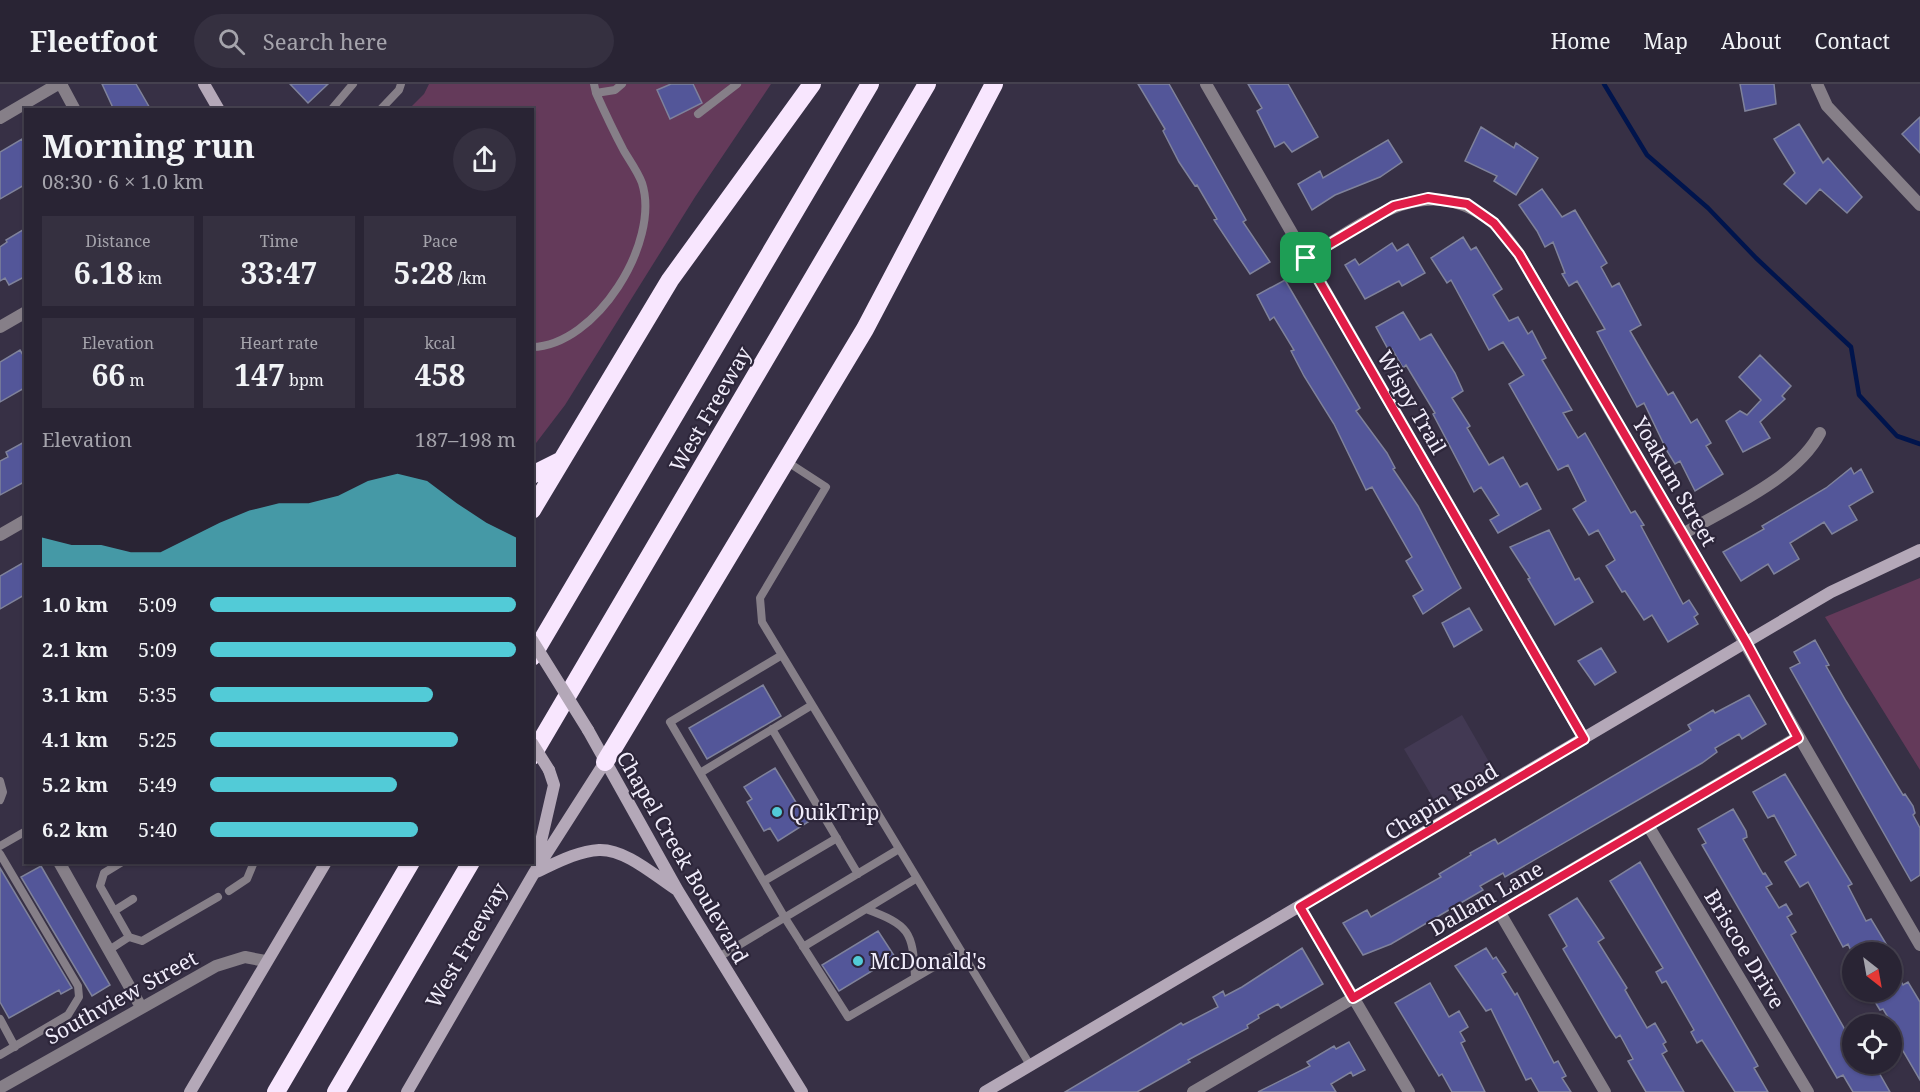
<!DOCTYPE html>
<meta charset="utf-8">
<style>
body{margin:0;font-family:"Noto Serif",serif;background:#353040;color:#f1f3f6;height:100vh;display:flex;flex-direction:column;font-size:22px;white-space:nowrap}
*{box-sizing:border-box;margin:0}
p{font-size:20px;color:#a5a4ac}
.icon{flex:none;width:33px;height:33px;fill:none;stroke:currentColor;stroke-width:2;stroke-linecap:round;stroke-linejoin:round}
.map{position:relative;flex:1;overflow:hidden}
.details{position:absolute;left:24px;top:24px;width:510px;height:756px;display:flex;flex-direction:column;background:#292434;border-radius:0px;box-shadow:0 2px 4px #0004,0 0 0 2px #45414f}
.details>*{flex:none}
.needle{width:39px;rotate:149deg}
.buttons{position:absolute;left:1842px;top:858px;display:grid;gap:12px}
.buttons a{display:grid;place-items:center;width:60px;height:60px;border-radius:50%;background:#292434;box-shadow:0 2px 4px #0004,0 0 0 2px #45414f;font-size:30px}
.pin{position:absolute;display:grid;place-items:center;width:51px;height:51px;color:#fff;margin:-26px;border-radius:12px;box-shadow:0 3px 9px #0006}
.round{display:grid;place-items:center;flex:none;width:63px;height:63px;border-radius:32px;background:#353040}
.head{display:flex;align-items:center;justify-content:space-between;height:102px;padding:0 18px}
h1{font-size:33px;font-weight:700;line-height:45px}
.stats{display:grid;grid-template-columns:repeat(3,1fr);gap:9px;height:102px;padding:6px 18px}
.stats div{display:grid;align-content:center;border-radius:0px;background:#353040;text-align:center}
.stats b{font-size:30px;font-weight:700}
.stats small{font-size:16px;font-weight:400}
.stats p{font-size:16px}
.chart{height:168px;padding:12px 18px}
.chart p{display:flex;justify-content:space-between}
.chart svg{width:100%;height:108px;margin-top:6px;fill:#52cbd7;opacity:.7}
ul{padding:0 18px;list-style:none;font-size:20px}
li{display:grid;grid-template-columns:96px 72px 1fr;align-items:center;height:45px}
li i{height:15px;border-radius:8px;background:#52cbd7}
header{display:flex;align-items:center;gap:36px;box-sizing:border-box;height:84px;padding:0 30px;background:#292434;border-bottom:2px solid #45414f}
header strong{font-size:28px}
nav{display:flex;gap:33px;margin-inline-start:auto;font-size:21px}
.search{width:420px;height:54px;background:#353040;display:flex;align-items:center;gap:15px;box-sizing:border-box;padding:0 21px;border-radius:33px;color:#a5a4ac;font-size:22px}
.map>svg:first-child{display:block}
.built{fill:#423953}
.green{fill:#643a5a}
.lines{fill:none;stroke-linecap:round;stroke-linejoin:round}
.stream{stroke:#00144c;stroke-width:4.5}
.building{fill:#535699;stroke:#7f829b;stroke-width:1.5}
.lane{stroke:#867f88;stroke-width:8}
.street{stroke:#867f88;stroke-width:12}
.secondary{stroke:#b4a8b8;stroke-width:12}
.highway{stroke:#f8e6fe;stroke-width:18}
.secondary-bridge{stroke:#b4a8b8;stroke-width:12}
.route-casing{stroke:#fff;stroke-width:12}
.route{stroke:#e11d48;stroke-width:8}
.poi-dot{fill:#52cbd7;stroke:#2d263a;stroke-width:2}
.labels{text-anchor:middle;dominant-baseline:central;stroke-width:4.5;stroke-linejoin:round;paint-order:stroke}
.street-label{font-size:21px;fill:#f1edfb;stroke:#2d263a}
.poi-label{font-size:21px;fill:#f1edfb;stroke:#2d263a;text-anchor:start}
</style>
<header>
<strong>Fleetfoot</strong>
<div class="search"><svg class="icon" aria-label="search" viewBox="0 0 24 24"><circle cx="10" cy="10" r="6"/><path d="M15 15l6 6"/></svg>Search here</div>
<nav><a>Home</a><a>Map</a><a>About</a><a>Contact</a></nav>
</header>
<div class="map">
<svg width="1920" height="1008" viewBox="0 0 1920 1008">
<rect width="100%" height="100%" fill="#373045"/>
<!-- built -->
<path class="built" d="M1462,631L1496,690L1439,724L1404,665Z"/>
<!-- green -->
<path class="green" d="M429,0H771L695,113L565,321L533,363L532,26H408L424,10Z
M1920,494V686L1825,533Z"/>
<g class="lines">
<!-- stream -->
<path class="stream" d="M1604,0L1647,71L1708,124L1756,174L1851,263L1859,311L1897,352L1920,360"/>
</g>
<!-- building -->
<path class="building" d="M102,0H136L151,26H114Z
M290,0H328L308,19Z
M671,0H693L702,19L670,35L657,6Z
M1138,0H1169L1246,136L1243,138L1270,178L1250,190L1214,136L1217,135L1197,101L1195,102L1179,78L1163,47L1165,45Z
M1248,0H1288L1318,53L1292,68L1284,58L1275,63L1257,27L1262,24Z
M1740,0H1774L1776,20L1745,27Z
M1920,33V69L1902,50Z
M1799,40L1823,79L1828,74L1862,113L1847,129L1820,105L1806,120L1784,100L1795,89L1774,55Z
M1481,43L1514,64L1516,59L1538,74L1516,111L1494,97L1497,92L1465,77Z
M22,55L26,62V100L0,115V68Z
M1388,56L1402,78L1380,93L1335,111L1312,126L1298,100L1320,87L1323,94Z
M1542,105L1562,133L1575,126L1607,179L1601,183L1612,203L1619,199L1641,241L1630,247L1651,283L1668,311L1673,308L1691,339L1697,335L1711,359L1706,362L1723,390L1695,407L1680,377L1675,380L1667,367L1644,319L1637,323L1597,248L1605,245L1577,197L1569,202L1562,190L1565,189L1553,158L1545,163L1537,147L1519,121Z
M26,144V192L9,201L5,194L0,197V163L7,158L6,156Z
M1463,153L1471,166L1476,163L1502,205L1493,211L1509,237L1518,233L1528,250L1532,247L1546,274L1542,276L1572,326L1563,329L1578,354L1585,349L1631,429L1635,427L1644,441L1641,442L1683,520L1689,516L1698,530L1694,533L1698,540L1668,558L1652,531L1644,536L1625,507L1622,508L1606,482L1615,476L1598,446L1589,451L1573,425L1586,417L1568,381L1558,386L1509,300L1524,291L1503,258L1489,266L1451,196L1447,199L1431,174Z
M1392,159L1397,167L1408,160L1425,189L1402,202L1399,197L1365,215L1345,181L1355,175L1359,181Z
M1285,196L1360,324L1356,327L1387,369L1395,384L1393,385L1418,422L1461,504L1423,530L1413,512L1423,506L1406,477L1412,473L1372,403L1366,406L1334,340L1304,292L1291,267L1294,266L1274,233L1270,236L1257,211Z
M1403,228L1420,256L1431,250L1455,289L1463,307L1452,314L1470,342L1467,344L1489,381L1503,373L1520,403L1527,399L1541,425L1498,449L1490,436L1499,431L1481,403L1474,408L1433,330L1435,329L1406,281L1403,284L1392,265L1389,267L1376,243Z
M20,266L26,276V303L0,318V278Z
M1760,271L1791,302L1782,312L1785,315L1760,338L1770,354L1743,368L1726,337L1740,327L1747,331L1761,316L1739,293Z
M26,357V397L0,411V377L8,373L6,368Z
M1851,384L1854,390L1861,385L1873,408L1849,422L1857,436L1832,450L1824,438L1790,459L1799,475L1774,490L1768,480L1741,497L1723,468L1764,445L1762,442L1826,404Z
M1549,446L1575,496L1579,494L1593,518L1555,541L1528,495L1530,494L1510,463Z
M26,477V510L0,525V492Z
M1469,524L1482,546L1454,563L1442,539Z
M1815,556L1829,581L1826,582L1846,617L1903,711L1905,710L1913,722L1915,729L1913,731L1920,744V791L1911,797L1790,584L1800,579L1794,568Z
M1601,564L1616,588L1595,601L1578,577Z
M763,601L781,632L707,675L689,644Z
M1749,611L1766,640L1742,655L1739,650L1715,664L1717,668L1702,679L1505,793L1503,789L1480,802L1483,806L1391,860L1363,871L1343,839L1367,826L1371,833L1441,793L1439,790L1471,771L1470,769L1495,755L1498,760L1691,646L1688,641L1713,626L1715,629Z
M775,684L808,738L778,757L770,744L764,747L747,718L752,715L744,703Z
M1785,690L1852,800L1848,802L1866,837L1871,835L1891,868L1852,869L1848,860L1843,863L1808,798L1800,803L1785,778L1796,771L1774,731L1768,734L1753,708Z
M1733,725L1746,747L1747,753L1743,755L1763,790L1765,789L1772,800L1766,803L1779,824L1786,820L1792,830L1787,833L1796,848L1791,851L1852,958V980H1874L1890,1008H1853L1843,991L1837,994L1702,761L1706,759L1698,745Z
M1640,778L1753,973L1758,982L1754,984L1768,1008H1735L1702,956L1697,959L1691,948L1694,946L1666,897L1662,899L1656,888L1663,884L1610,797Z
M41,782L110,901L92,912L21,793Z
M0,784L72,904L61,910L59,906L9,934L0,918Z
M1577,814L1604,854L1598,858L1627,904L1625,906L1647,944L1655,939L1666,958L1663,960L1667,967L1662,970L1684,1008H1646L1628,977L1633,975L1620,951L1616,954L1610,945L1563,865L1567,862L1549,831Z
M878,847L895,873L839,907L822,881Z
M1302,864L1323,900L1281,924L1278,920L1258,931L1259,934L1247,941L1248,944L1188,976L1190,978L1137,1008H1065L1181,939L1183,941L1218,923L1213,913L1223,907L1225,912L1242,903Z
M1486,864L1493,875L1496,873L1506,888L1502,890L1515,911L1517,909L1554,979L1558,977L1566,992L1562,994L1571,1008H1539L1531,994L1526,996L1491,925L1486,927L1455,882Z
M1892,882L1903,901L1908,898L1920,918V996L1892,948V940L1883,925L1880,926L1869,908H1892Z
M1430,899L1449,933L1459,927L1468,943L1460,948L1465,957L1461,959L1485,1008H1452L1442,990L1439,992L1395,919Z
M1349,958L1365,986L1353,992L1351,988L1331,1000L1336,1008H1258L1310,982L1307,978L1334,962L1336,965Z"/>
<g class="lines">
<!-- lane -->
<path class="lane" d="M594,0L596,9L615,6L622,0
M331,26L353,0
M380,26L399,6L401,0
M698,30L737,0
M532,263C596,262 661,158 642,99C638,88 630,77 624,67C614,48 605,29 596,9
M786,377L826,403L760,514L762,538L1030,981
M782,571L670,638L785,834L848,933L961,867
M772,645L858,790
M700,689L812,621
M0,697L3,708L0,716
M0,762L26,747
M0,770L78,902L79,913L68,931L0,971
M764,797L837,754
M229,807L247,795L254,778
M866,825C909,841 913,847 915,893
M114,827L133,815
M129,853L142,857L218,813
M803,863L917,794
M109,866L129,853L100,802L104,789L122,778
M719,873L899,765
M0,935L15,963"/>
<!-- street -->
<path class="street" d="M61,0L75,26
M1206,0L1584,655
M1817,0L1827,22L1920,121
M0,34L58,0
M1306,174C1366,139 1426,84 1492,138C1503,146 1511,160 1519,170L1920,861
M0,243L26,228
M1683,450C1727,424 1797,394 1820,349
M0,451L26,436
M1649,743L1808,1008
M59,778L141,923
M1300,823L1409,1008
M1500,829L1605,1008
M0,1004L216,882L245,873L265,877
M1193,1008L1798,653"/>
<!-- secondary -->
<path class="secondary" d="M204,0L219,26
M588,646L678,807L802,1008
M536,779L554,701L549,686
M534,789C554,780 577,767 599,766C626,765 655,792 677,806
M190,1008L326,778
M407,1008L534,789L605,678
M985,1008L1831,508L1920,466"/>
<!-- highway -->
<path class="highway" d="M532,391L562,376
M532,426L670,196L812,0
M532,573L870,0
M532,672L927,0
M605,678L865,245L994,0
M276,1008L411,778
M336,1008L471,778"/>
<!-- secondary-bridge -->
<path class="secondary-bridge" d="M532,556L588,646
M532,659L549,686"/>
</g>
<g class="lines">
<!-- route casing -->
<g class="route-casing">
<path id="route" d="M1428,114L1467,120L1494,139L1519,170L1746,558L1798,654L1353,914L1300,823L1584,655L1306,174L1394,122Z"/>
</g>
<!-- route -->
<use href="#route" class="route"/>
</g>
<!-- markers -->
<g class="poi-dot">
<circle cx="777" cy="728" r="6"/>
<circle cx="858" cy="877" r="6"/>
</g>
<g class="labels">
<!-- street labels -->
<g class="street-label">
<text transform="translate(1412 318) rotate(60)">Wispy Trail</text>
<text transform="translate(710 325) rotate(-60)">West Freeway</text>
<text transform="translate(1675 397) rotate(60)">Yoakum Street</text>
<text transform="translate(1441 717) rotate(-31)">Chapin Road</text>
<text transform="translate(683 773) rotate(60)">Chapel Creek Boulevard</text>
<text transform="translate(1486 814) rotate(-30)">Dallam Lane</text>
<text transform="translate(466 861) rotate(-60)">West Freeway</text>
<text transform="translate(1745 865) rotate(59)">Briscoe Drive</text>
<text transform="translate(121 913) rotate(-29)">Southview Street</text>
</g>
<!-- poi labels -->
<g class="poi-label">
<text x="789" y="728">QuikTrip</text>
<text x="870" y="877">McDonald's</text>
</g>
</g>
</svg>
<div class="buttons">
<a><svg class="needle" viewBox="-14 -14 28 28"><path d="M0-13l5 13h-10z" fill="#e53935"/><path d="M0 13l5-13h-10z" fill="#a5a4ac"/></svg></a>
<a><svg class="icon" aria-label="locate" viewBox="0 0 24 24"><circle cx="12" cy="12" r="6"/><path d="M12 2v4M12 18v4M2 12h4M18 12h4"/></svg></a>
</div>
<div class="pin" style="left:1306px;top:174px;background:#1e9e55"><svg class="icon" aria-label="arrive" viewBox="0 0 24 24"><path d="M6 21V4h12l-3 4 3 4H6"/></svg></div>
<section class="details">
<div class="head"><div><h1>Morning run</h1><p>08:30 · 6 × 1.0 km</p></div><a class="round"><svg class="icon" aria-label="share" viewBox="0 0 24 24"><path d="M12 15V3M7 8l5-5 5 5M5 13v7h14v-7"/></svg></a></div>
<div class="stats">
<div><p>Distance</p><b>6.18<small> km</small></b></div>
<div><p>Time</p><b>33:47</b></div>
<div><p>Pace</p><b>5:28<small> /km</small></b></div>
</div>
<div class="stats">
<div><p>Elevation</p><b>66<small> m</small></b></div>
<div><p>Heart rate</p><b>147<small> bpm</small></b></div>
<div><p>kcal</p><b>458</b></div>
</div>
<div class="chart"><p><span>Elevation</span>187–198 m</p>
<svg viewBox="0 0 160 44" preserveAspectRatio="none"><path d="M0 44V32L10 35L20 35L30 38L40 38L50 32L60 26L70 21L80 18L90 18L100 15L110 9L120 6L130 9L140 18L150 26L160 32V44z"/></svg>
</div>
<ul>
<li><b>1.0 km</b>5:09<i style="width:100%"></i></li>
<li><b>2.1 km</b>5:09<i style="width:100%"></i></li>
<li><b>3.1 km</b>5:35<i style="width:73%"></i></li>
<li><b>4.1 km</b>5:25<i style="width:81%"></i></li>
<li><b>5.2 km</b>5:49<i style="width:61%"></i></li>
<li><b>6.2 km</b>5:40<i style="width:68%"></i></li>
</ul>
</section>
</div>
